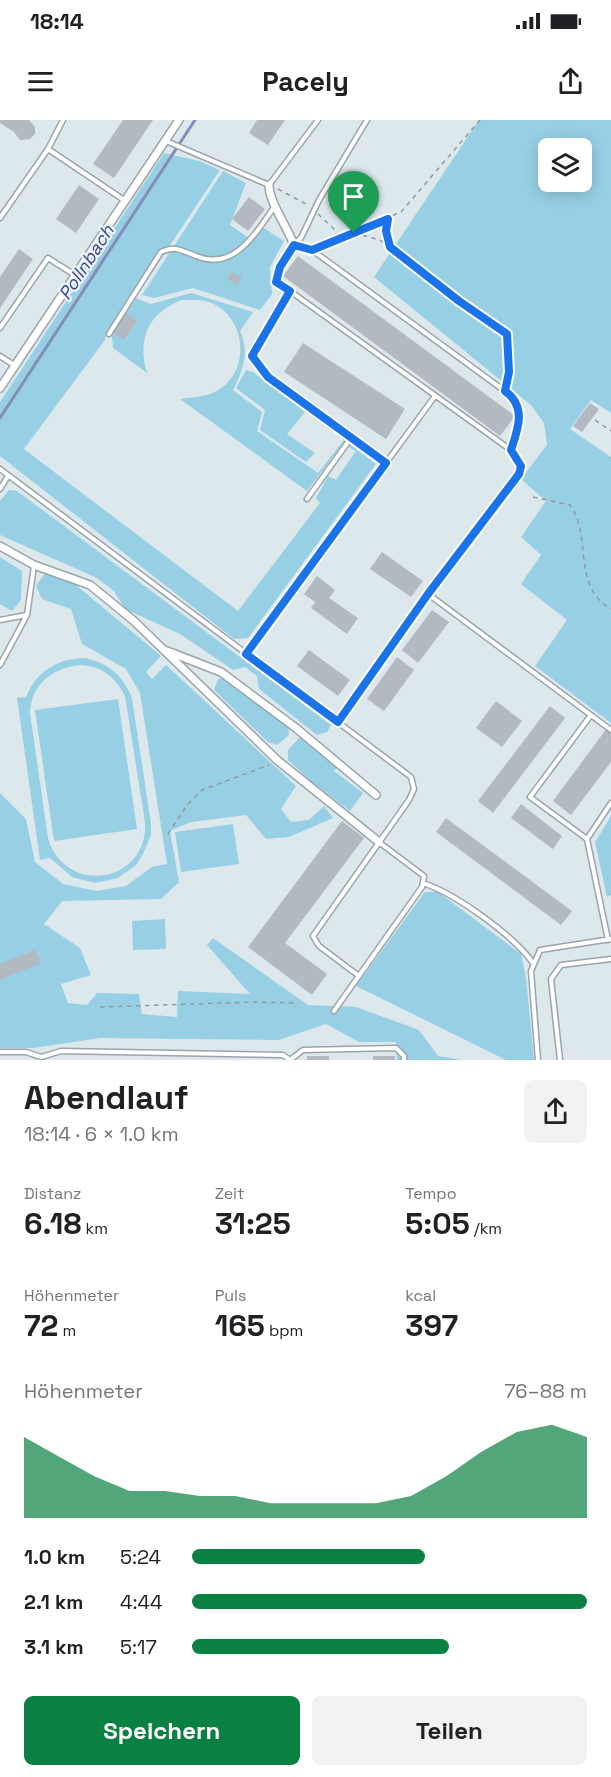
<!DOCTYPE html>
<html lang="de">
<meta charset="utf-8">
<style>
body{margin:0;font-family:"Space Grotesk",sans-serif;background:#f2f2f2;color:#202124;height:100vh;display:flex;flex-direction:column;font-size:22px;white-space:nowrap}
*{box-sizing:border-box;margin:0}
p{font-size:20px;color:#757577}
.icon{flex:none;width:33px;height:33px;fill:none;stroke:currentColor;stroke-width:2;stroke-linecap:round;stroke-linejoin:round}
.map{position:relative;height:940px;overflow:hidden}
.sheet{display:flex;flex-direction:column;background:#fff;flex:1}
.sheet>*{flex:none}
.tools{position:absolute;left:538px;top:18px;display:grid;gap:12px}
.tools a{display:grid;place-items:center;width:54px;height:54px;border-radius:9px;background:#fff;box-shadow:0 3px 15px #0003;font-size:30px}
.pin{position:absolute;display:grid;place-items:center;width:51px;height:51px;color:#fff;margin:-62px -26px;border-radius:50% 50% 50% 0;rotate:-45deg;box-shadow:0 0 6px #0007}
.pin .icon{rotate:45deg}
.round{display:grid;place-items:center;flex:none;width:63px;height:63px;border-radius:9px;background:#f2f2f2}
.summary{display:flex;align-items:center;justify-content:space-between;height:102px;padding:0 24px}
h1{font-size:33px;font-weight:700;line-height:45px}
.figures{display:grid;grid-template-columns:repeat(3,1fr);gap:9px;height:102px;padding:6px 24px}
.figures div{display:grid;align-content:center}
.figures b{font-size:30px;font-weight:700}
.figures small{font-size:16px;font-weight:400}
.figures p{font-size:16px}
.chart{height:168px;padding:12px 24px}
.chart p{display:flex;justify-content:space-between}
.chart svg{width:100%;height:108px;margin-top:6px;fill:#0b8043;opacity:.7}
.action{display:flex;gap:12px;margin-top:auto;padding:12px 24px}
.action a{flex:1;height:69px;border-radius:9px;background:#0b8043;color:#fff;font-size:24px;font-weight:700;line-height:69px;text-align:center}
.action a+a{background:#f2f2f2;color:#202124}
ul{padding:0 24px;list-style:none;font-size:20px}
li{display:grid;grid-template-columns:96px 72px 1fr;align-items:center;height:45px}
li i{height:15px;border-radius:8px;background:#0b8043}
.status{display:flex;justify-content:space-between;align-items:center;height:42px;padding:0 30px;background:#fff;direction:ltr}
.status svg{height:16px;fill:currentColor}
header{display:flex;justify-content:space-between;align-items:center;height:78px;padding:0 24px;background:#fff;font-size:27px;font-weight:700}
.map>svg:first-child{display:block}
.green{fill:#97d0e4;fill-rule:evenodd}
.lines{fill:none;stroke-linecap:round;stroke-linejoin:round}
.stream{stroke:#848cb8;stroke-width:3}
.building{fill:#b2b9c0}
.lane-casing{stroke:#9ba5a9;stroke-width:7}
.street-casing{stroke:#9ba5a9;stroke-width:10}
.path{stroke:#91999c;stroke-width:1.5;stroke-dasharray:4.5 4.5;stroke-linecap:butt}
.lane{stroke:#fff;stroke-width:4}
.street{stroke:#fff;stroke-width:7}
.route-casing{stroke:#fff;stroke-width:12}
.route{stroke:#1a73e8;stroke-width:8}
.labels{text-anchor:middle;dominant-baseline:central;stroke-width:4.5;stroke-linejoin:round;paint-order:stroke}
.water-label{font-size:18px;font-style:italic;fill:#3b3f88;stroke:#ebf5f9}
</style>
<div class="status"><b>18:14</b><svg viewBox="0 0 49 12"><path d="M0 12V9h3v3zM5 12V6h3v6zM10 12V3h3v9zM15 12V0h3v12zM26 1h20v11H26zM47 4h2v5h-2z"/></svg></div>
<header><svg class="icon" aria-label="menu" viewBox="0 0 24 24"><path d="M4 6h16M4 12h16M4 18h16"/></svg>Pacely<svg class="icon" aria-label="share" viewBox="0 0 24 24"><path d="M12 15V3M7 8l5-5 5 5M5 13v7h14v-7"/></svg></header>
<div class="map">
<svg width="611" height="940" viewBox="0 0 611 940">
<rect width="100%" height="100%" fill="#dde8ec"/>
<!-- green -->
<path class="green" d="M479,0H611V293L591,280L570,309L611,337V603L535,546L567,500L521,464L541,435L521,417L546,381L521,359L547,325L544,303L531,285L374,157ZM582,28V62H549V28Z
M164,33L199,41L220,50L135,178L151,184L191,173L253,192L240,211C250,232 243,250 233,270L262,292L257,311L318,353L344,320L376,344L248,518L234,519L0,336V282ZM182,180C193,180 204,179 214,184C246,200 250,249 220,269C208,277 194,277 180,279L307,371L343,324L356,331L336,360L328,356L316,378L320,383L238,491L24,329L105,220L106,212L112,216L113,228L147,253C137,219 148,193 182,180Z
M223,51L246,63L230,105L249,118L264,108L284,121L270,147L272,174L260,190L193,168L154,178L142,175Z
M246,250L253,252L305,292L287,314L315,333L306,342L260,310L265,290L236,268Z
M9,370L17,371L331,605L327,612L317,615L259,569L257,556L245,547L233,550L180,514L125,489L114,471L97,458L0,415V381Z
M0,437L22,451L21,480L12,491L0,484Z
M46,452L76,465L161,536L146,552L152,559L166,545L296,666L281,689L291,702L309,700L324,686L333,698L289,717L266,719L246,695L191,702L170,711L179,762L161,779L62,781L44,804L80,828L91,855L61,864L68,883L87,885L97,873L139,874L142,894L177,897L178,871L250,874L207,825L213,818L308,885L356,887L419,910L438,936L462,940H397L396,922H359L326,904L279,920L100,918L34,928H0V673L26,699L35,742L63,764L97,771L126,766L152,747L167,744L140,573L126,549L82,524L71,489L42,479L36,466Z
M85,538C109,543 123,556 132,578L151,704V715L143,734L136,745L118,758L95,763L72,757L50,738L40,740L17,578L26,577C37,551 56,539 85,538ZM82,545C103,547 115,557 125,576L145,702C149,763 65,777 48,718L30,593C31,563 54,547 82,545Z
M224,558L288,606L289,615L277,625L268,622L214,570L218,559Z
M118,579L137,709L54,721L35,590Z
M299,618H304L338,647L334,651L363,673L350,691L312,662L288,640V630Z
M611,696V775L607,777L595,722Z
M233,704L239,744L181,752L175,712Z
M425,772H438L521,834L526,858L534,940H506L356,866Z
M165,799L166,829L133,830L132,801Z"/>
<g class="lines">
<!-- stream -->
<path class="stream" d="M0,298L195,0"/>
</g>
<!-- building -->
<path class="building" d="M0,0H29L35,7V14L30,19L20,20L14,12L0,3Z
M123,0H153L114,58L93,44Z
M257,0H285L268,25L249,13Z
M79,65L99,79L76,113L56,99Z
M249,77L265,89L248,111L232,99Z
M19,129L33,139L0,188V157Z
M298,136L515,296L500,316L283,156Z
M232,152L242,157L238,165L227,159Z
M126,193L137,201L124,220L114,213Z
M303,223L405,289L386,319L284,252Z
M590,283L599,289L582,312L573,306Z
M382,432L423,461L411,477L370,449Z
M317,456L335,470L329,478L358,498L347,514L311,488L315,482L304,474Z
M432,490L449,502L418,543L402,530Z
M309,530L350,560L338,576L297,546Z
M397,537L414,550L384,591L367,579Z
M496,581L522,601L502,627L476,608Z
M550,586L565,598L493,693L478,681Z
M607,608L611,612V642L571,695L553,681Z
M521,684L562,716L553,729L511,698Z
M446,698L572,791L561,805L436,712Z
M342,701L364,718L285,823L327,854L312,875L248,827Z
M35,830L41,843L0,860V844Z
M307,936H329V940H307Z
M373,936H395V940H373Z"/>
<g class="lines">
<!-- lane casing -->
<g class="lane-casing">
<path id="lane" d="M166,21L269,65L318,0
M48,29L124,80
M0,98L48,29L63,0
M294,124L301,118L319,80L367,0
M294,125L312,130L513,277C524,299 518,308 511,330
M0,208L48,138L75,155
M109,214L161,132C176,125 182,131 196,136C235,152 256,112 275,86
M0,236L14,245
M0,349L411,657L414,669L409,680L313,816L319,826L359,856
M0,369L8,356
M307,379L351,318
M428,474L611,610
M0,500L26,495
M246,534L435,276
M0,545L27,495L34,446
M591,595L530,677L587,719L608,820
M338,602L428,474L519,354L521,346L515,333L290,171L252,236L268,257L386,343
M587,719L611,683
M423,763C456,774 513,815 533,843
M334,891L422,767L424,756L380,723
M0,932H26L41,937L61,931L283,935L290,940
M290,940L303,930L396,928L404,936V940
M538,940L531,851L540,830L611,819
M560,940L551,859L561,845L611,839"/>
</g>
<!-- street casing -->
<g class="street-casing">
<path id="street" d="M269,65C269,82 287,106 294,125L280,147L276,162L290,171
M0,268L179,0
M0,426L34,445L90,465L134,501L277,640L379,722
M167,531L221,552L296,608L376,675"/>
</g>
<!-- path -->
<path class="path" d="M278,69L308,85
M318,94L334,109L336,120
M388,99L386,111L390,126
M354,113L380,120L459,181L507,214L509,252L506,265
M318,127L401,92L480,0
M595,300L611,311
M533,377L570,385C593,417 571,466 611,489
M168,714L188,684L202,670L269,645
M100,887L255,882L295,883"/>
<!-- lane -->
<use href="#lane" class="lane"/>
<!-- street -->
<use href="#street" class="street"/>
</g>
<g class="lines">
<!-- route casing -->
<g class="route-casing">
<path id="route" d="M388,99L386,111L390,127L459,181L507,214L509,252L505,271C527,287 518,309 511,330L521,346L519,354L428,474L338,602L246,534L386,343L268,257L252,236L290,171L276,162L280,147L294,125L312,130Z"/>
</g>
<!-- route -->
<use href="#route" class="route"/>
</g>
<g class="labels">
<!-- water labels -->
<g class="water-label">
<text transform="translate(86 142) rotate(-57)">Pollnbach</text>
</g>
</g>
</svg>
<div class="tools">
<a><svg class="icon" aria-label="layers" viewBox="0 0 24 24"><path d="M12 4l9 5-9 5-9-5zM3 14l9 5 9-5"/></svg></a>
</div>
<div class="pin" style="left:354px;top:113px;background:#1e9e55"><svg class="icon" aria-label="arrive" viewBox="0 0 24 24"><path d="M6 21V4h12l-3 4 3 4H6"/></svg></div>
</div>
<section class="sheet">
<div class="summary"><div><h1>Abendlauf</h1><p>18:14 · 6 × 1.0 km</p></div><a class="round"><svg class="icon" aria-label="share" viewBox="0 0 24 24"><path d="M12 15V3M7 8l5-5 5 5M5 13v7h14v-7"/></svg></a></div>
<div class="figures">
<div><p>Distanz</p><b>6.18<small> km</small></b></div>
<div><p>Zeit</p><b>31:25</b></div>
<div><p>Tempo</p><b>5:05<small> /km</small></b></div>
</div>
<div class="figures">
<div><p>Höhenmeter</p><b>72<small> m</small></b></div>
<div><p>Puls</p><b>165<small> bpm</small></b></div>
<div><p>kcal</p><b>397</b></div>
</div>
<div class="chart"><p><span>Höhenmeter</span>76–88 m</p>
<svg viewBox="0 0 160 44" preserveAspectRatio="none"><path d="M0 44V11L10 19L20 27L30 33L40 33L50 35L60 35L70 38L80 38L90 38L100 38L110 35L120 27L130 17L140 9L150 6L160 11V44z"/></svg>
</div>
<ul>
<li><b>1.0 km</b>5:24<i style="width:59%"></i></li>
<li><b>2.1 km</b>4:44<i style="width:100%"></i></li>
<li><b>3.1 km</b>5:17<i style="width:65%"></i></li>
</ul>
<div class="action"><a>Speichern</a><a>Teilen</a></div>
</section>
